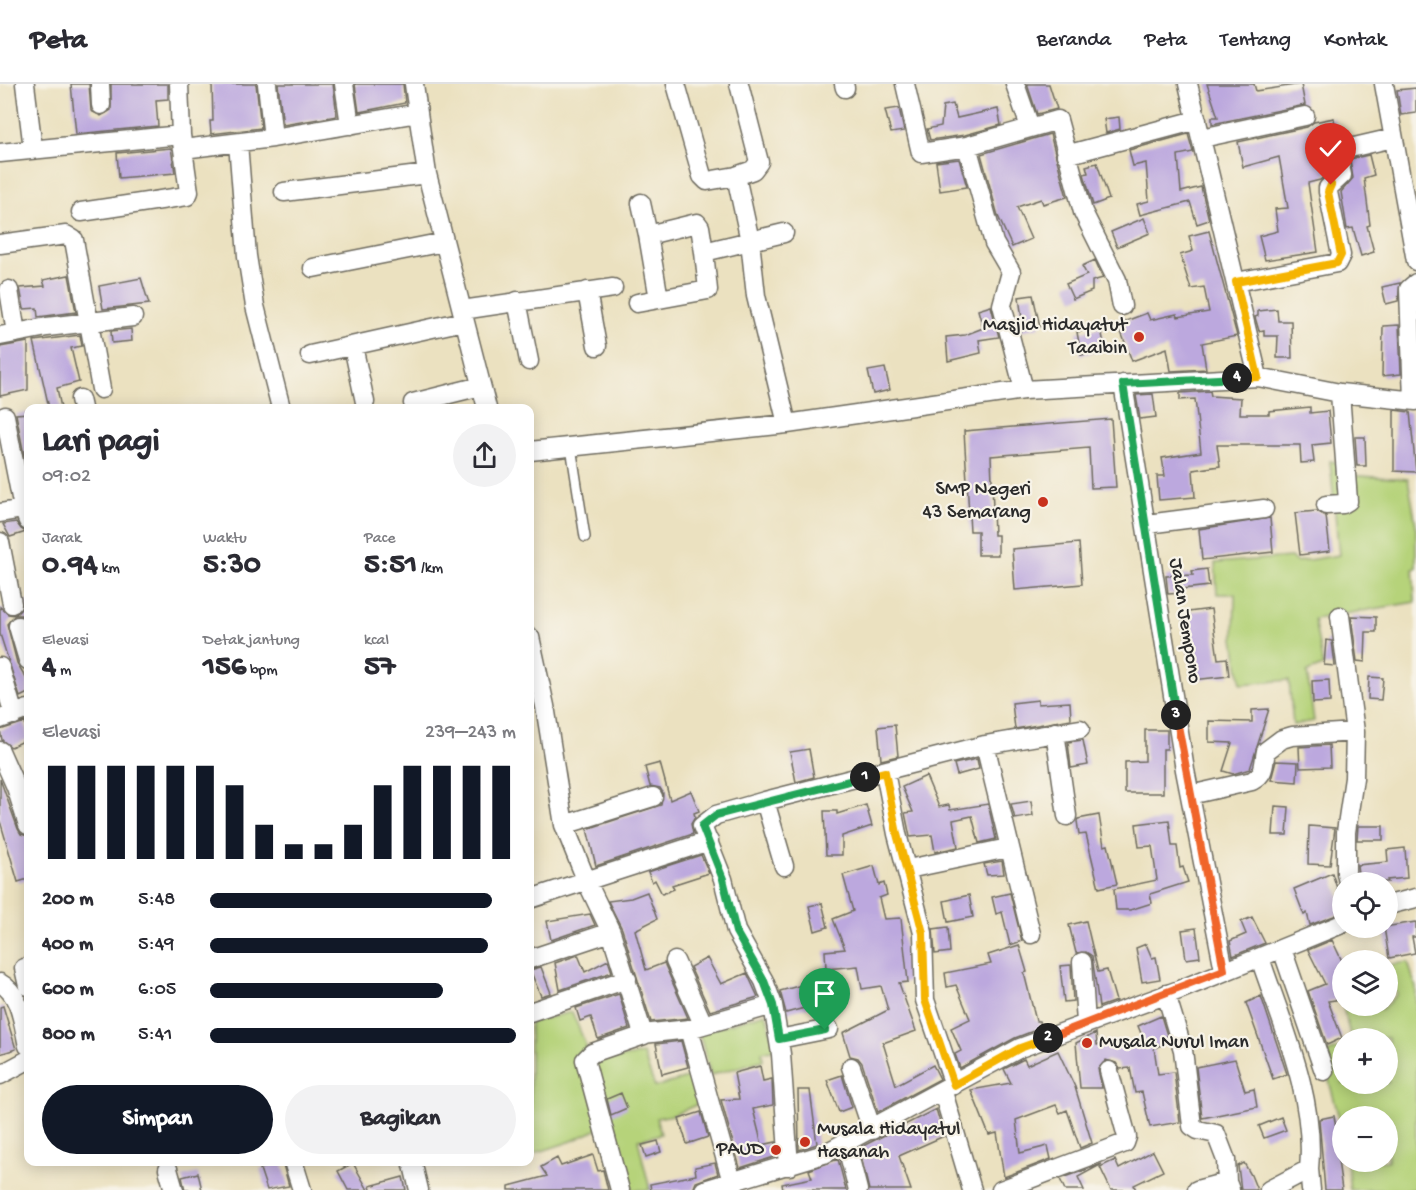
<!DOCTYPE html>
<html lang="id">
<meta charset="utf-8">
<style>
body{margin:0;font-family:"Gochi Hand",sans-serif;background:#f2f2f3;color:#2b2b33;height:100vh;display:flex;flex-direction:column;font-size:22px;white-space:nowrap}
*{box-sizing:border-box;margin:0}
p{font-size:20px;color:#7c7c81}
.icon{flex:none;width:33px;height:33px;fill:none;stroke:currentColor;stroke-width:2;stroke-linecap:round;stroke-linejoin:round}
.map{position:relative;flex:1;overflow:hidden}
.details{position:absolute;left:24px;top:320px;width:510px;height:762px;display:flex;flex-direction:column;background:#fff;border-radius:12px;box-shadow:0 3px 15px #0003}
.details>*{flex:none}
.buttons{position:absolute;left:1332px;top:788px;display:grid;gap:12px}
.buttons a{display:grid;place-items:center;width:66px;height:66px;border-radius:50%;background:#fff;box-shadow:0 3px 15px #0003;font-size:30px}
.pin{position:absolute;display:grid;place-items:center;width:51px;height:51px;color:#fff;margin:-62px -26px;border-radius:50% 50% 50% 0;rotate:-45deg;box-shadow:0 0 6px #0007}
.pin .icon{rotate:45deg}
.km{position:absolute;width:30px;height:30px;margin:-15px;border-radius:50%;background:#222;color:#fff;font-size:16px;line-height:30px;text-align:center}
.round{display:grid;place-items:center;flex:none;width:63px;height:63px;border-radius:32px;background:#f2f2f3}
.summary{display:flex;align-items:center;justify-content:space-between;height:102px;padding:0 18px}
h1{font-size:33px;font-weight:700;line-height:45px}
.stats{display:grid;grid-template-columns:repeat(3,1fr);gap:9px;height:102px;padding:6px 18px}
.stats div{display:grid;align-content:center}
.stats b{font-size:30px;font-weight:700}
.stats small{font-size:16px;font-weight:400}
.stats p{font-size:16px}
.chart{height:168px;padding:12px 18px}
.chart p{display:flex;justify-content:space-between}
.chart svg{width:100%;height:108px;margin-top:6px;stroke:#111827;stroke-width:6}
.cta{display:flex;gap:12px;margin-top:auto;padding:12px 18px}
.cta a{flex:1;height:69px;border-radius:36px;background:#111827;color:#fff;font-size:24px;font-weight:700;line-height:69px;text-align:center}
.cta a+a{background:#f2f2f3;color:#2b2b33}
ul{padding:0 18px;list-style:none;font-size:20px}
li{display:grid;grid-template-columns:96px 72px 1fr;align-items:center;height:45px}
li i{height:15px;border-radius:8px;background:#111827}
header{display:flex;align-items:center;gap:36px;box-sizing:border-box;height:84px;padding:0 30px;background:#fff;border-bottom:2px solid #e1e1e2}
header strong{font-size:28px}
nav{display:flex;gap:33px;margin-inline-start:auto;font-size:21px}
.map>svg:first-child{display:block}
.green{fill:#b6d37a;stroke:#707f52;stroke-width:1.5}
.building{fill:#bca8de}
.lines{fill:none;stroke-linecap:round;stroke-linejoin:round}
.service-casing{stroke:#6e6b5f;stroke-width:12}
.minor-casing{stroke:#6e6b5f;stroke-width:21}
.service{stroke:#fff;stroke-width:9}
.minor{stroke:#fff;stroke-width:18}
.split-1-casing{stroke:#fff;stroke-width:12}
.split-2-casing{stroke:#fff;stroke-width:12}
.split-3-casing{stroke:#fff;stroke-width:12}
.split-4-casing{stroke:#fff;stroke-width:12}
.split-5-casing{stroke:#fff;stroke-width:12}
.split-1{stroke:#22a559;stroke-width:8}
.split-2{stroke:#f5b400;stroke-width:8}
.split-3{stroke:#f0652b;stroke-width:8}
.split-4{stroke:#22a559;stroke-width:8}
.split-5{stroke:#f5b400;stroke-width:8}
.poi-dot{fill:#c8321e;stroke:#f7f3e8;stroke-width:2}
.labels{text-anchor:middle;dominant-baseline:central;stroke-width:4.5;stroke-linejoin:round;paint-order:stroke}
.poi-label{font-size:20px;fill:#2b2b2b;stroke:#f7f3e8;text-anchor:end}
.street-label{font-size:20px;fill:#2b2b2b;stroke:#f7f3e8}
</style>
<header>
<strong>Peta</strong>
<nav><a>Beranda</a><a>Peta</a><a>Tentang</a><a>Kontak</a></nav>
</header>
<div class="map">
<svg width="1416" height="1106" viewBox="0 0 1416 1106">
<rect width="100%" height="100%" fill="#f7f3e8"/>
<filter id="ink" filterUnits="userSpaceOnUse"><feTurbulence type="fractalNoise" baseFrequency=".0167" numOctaves="2"/><feDisplacementMap in="SourceGraphic" scale="12" xChannelSelector="R" yChannelSelector="G"/><feConvolveMatrix kernelMatrix="1 2 1 2 8 2 1 2 1" color-interpolation-filters="sRGB"/></filter>
<filter id="wash" filterUnits="userSpaceOnUse"><feTurbulence type="fractalNoise" baseFrequency=".008" numOctaves="4" result="noise"/><feDisplacementMap in="SourceGraphic" scale="24" xChannelSelector="R" yChannelSelector="G"/><feGaussianBlur stdDeviation="1.35" result="paint"/><feColorMatrix in="noise" values="0 0 0 0 0 0 0 0 0 0 0 0 0 0 0 0 0 1.4 0 .05"/><feComposite in="paint" operator="in"/></filter>
<g filter="url(#wash)">
<rect width="100%" height="100%" fill="#ebe1c0"/>
<!-- green -->
<path class="green" d="M1330,377L1342,379L1345,391L1408,395L1416,441V484L1413,485L1415,518L1314,535L1323,582L1307,588L1314,637L1293,641L1289,596L1241,600L1234,554L1235,510H1217L1215,479L1291,473L1296,478L1339,471Z
M1408,878L1416,904V1106H1350L1347,1077H1388V1032H1342V1045L1322,971L1342,963V999H1388V954H1351L1343,923L1382,925L1397,910L1388,881Z
M572,928L593,978L643,970L655,1003L695,992L705,1017L673,1031L656,1034L661,1050L638,1056L650,1106H632L613,1038L572,1057L530,1071V938Z
M766,929L775,965L762,968L763,976L711,991L699,949Z"/>
<g id="blocks">
<!-- building -->
<path class="building" d="M71,0H89L91,27L101,32L111,26V0H168V15L156,16L158,42L76,50Z
M212,0H256L261,44L211,50L210,37H213Z
M278,0H333L337,32L283,41Z
M355,0H403L405,19L359,28Z
M1027,0H1049L1057,25L1037,30Z
M1207,0H1254L1256,7L1301,0L1305,21L1212,40V33H1218Z
M1416,4V29L1401,31L1397,6Z
M953,20L957,34L998,25L1001,41L965,51L930,56L927,45L941,42L943,22Z
M899,24L904,47L891,49L885,26Z
M1119,33L1120,45L1106,49L1104,35Z
M1334,34L1337,55L1330,58L1326,64L1330,87L1320,96L1308,99L1318,168L1265,176L1259,152L1278,147L1275,125L1288,124L1279,73L1243,83L1238,58L1307,43L1314,38Z
M1050,50L1067,113L1043,120L1041,115L1017,123L1031,155L1012,163L998,132L981,70Z
M1188,50L1193,68L1178,71L1181,108L1201,103L1209,136L1197,140L1190,118L1140,131L1137,120L1149,117L1146,79L1133,82L1129,66Z
M171,64L175,89L119,94L117,69Z
M1369,71L1374,91L1364,94L1370,141L1367,142L1374,168L1361,172L1353,144L1347,145L1341,108L1353,94L1350,75Z
M959,75L967,103L940,107L936,78Z
M1097,79L1109,115L1093,121L1084,90L1088,89L1086,82Z
M1144,134L1150,149L1117,163L1111,148Z
M1209,147L1237,252L1202,259L1206,285L1171,287L1167,264L1132,277L1118,240L1147,229L1150,236L1177,230L1178,233L1209,228L1204,203L1191,205L1180,171L1193,167L1189,152Z
M1095,176L1103,194L1092,197V207L1073,215L1066,200L1087,191L1082,182Z
M69,191L76,228L38,233L37,224L24,225L20,204L45,202L43,196Z
M141,194L149,220L103,225L99,202Z
M1400,199L1398,217L1386,220L1382,203Z
M1033,211L1040,243L1020,247L1017,236L1022,235L1019,213Z
M991,222L999,253L979,256L981,269L948,277L946,253L965,251L983,244L978,226Z
M1277,225L1278,237H1291L1292,274H1277L1278,252H1264V246L1259,247L1255,233L1258,232V227Z
M1383,242L1399,241L1401,290L1382,292Z
M1101,244L1105,266L1081,271L1077,248Z
M131,245L132,257L112,259L111,247Z
M80,251L82,262L71,264L79,298L57,304L61,324H49L34,257Z
M28,258V306L0,312V263Z
M885,284L890,306L873,310L868,287Z
M1210,307L1211,312L1241,314L1240,330H1269V327L1310,323V329L1328,327L1331,359L1312,361L1314,378L1301,379L1300,361H1217L1220,382L1193,386L1195,413L1159,416L1157,392H1165L1162,374L1201,368L1195,315L1180,316V309Z
M1153,310L1156,333L1140,335L1136,311Z
M1394,326L1410,328L1416,388L1394,387Z
M28,329V376H25L16,330Z
M1111,335L1116,403L1091,404L1089,364L991,372L994,451H998V471H978V447H970L964,347Z
M1355,353H1365L1366,382H1357Z
M1317,427L1326,432L1330,467L1300,471L1295,429Z
M1270,434L1273,468L1202,476L1199,445Z
M16,438L21,445L26,448L10,453L3,440Z
M1079,459L1082,500L1015,506L1012,465Z
M1207,485L1209,502L1183,505V509L1168,510L1166,492L1193,491L1192,487Z
M28,517V538L21,531H15L7,540L17,579L28,597V609L20,613L0,550V523L8,530L15,531L22,524L23,518Z
M1211,525L1218,575L1227,574L1229,592L1193,596L1181,529Z
M1351,532L1376,533V548H1366L1365,578L1357,577Z
M1326,556L1332,557L1335,582L1324,581Z
M1369,593L1383,594L1381,616L1368,615Z
M1329,596L1330,618L1313,619L1312,597Z
M1038,616V620L1070,618L1071,635L1015,645L1012,619Z
M1269,625L1250,685L1233,690L1223,687L1232,659L1209,658V637L1252,638V626Z
M25,638L28,655L11,663L2,656L0,646Z
M895,641L898,672L881,676L878,643Z
M1145,646H1167V665H1163V709H1125V678L1145,677Z
M1083,656L1088,681L1071,684L1068,658Z
M1329,661L1330,683L1300,684L1299,663Z
M809,665L814,693L796,698L790,668Z
M977,675L979,685L957,691L954,680Z
M1276,677L1298,678L1297,698L1271,696Z
M660,679L670,716L691,707L699,727L694,729L695,733L691,740L693,750L596,782L587,745L661,721L663,709L660,704L650,702L645,683Z
M926,692L939,723L949,721L950,726L988,720L996,755L979,759L972,732L953,736L958,763L935,768L932,751L910,753L905,729L913,728L902,703Z
M0,695L18,745L21,750L28,752V795L18,798L0,737Z
M1031,717L1033,732L1015,735L1011,720Z
M866,721L872,742L842,752V771H826L824,727H837V730Z
M1275,722L1289,723L1287,751H1273Z
M1099,731L1104,762L1108,761L1117,800L1099,804L1086,750L1079,751L1077,737L1078,735Z
M1169,736L1172,762H1177L1180,784L1183,783L1188,798L1150,810L1152,819L1130,826H1116L1114,805L1157,796L1152,762L1139,763L1136,740Z
M1309,742L1335,744L1330,781L1308,780Z
M1358,742H1383V756H1357Z
M1405,764L1407,794L1387,796L1388,798H1359L1357,781L1388,778L1387,766Z
M701,771L709,789L672,801L674,805L662,810L655,796L652,798L648,788Z
M1002,777L1004,790L987,791L984,780Z
M874,782L879,801L884,799L887,811L879,814L884,835L901,834L908,898L899,899L916,947L883,959L896,1001L933,981L940,995L878,1028L862,979L858,974L850,972L843,949L888,926L881,902L862,905L858,882L826,885L825,867L845,865L833,835L853,827L843,791Z
M1332,789L1342,819V829L1310,841L1307,829L1304,831L1294,805Z
M647,808L657,835L635,846L646,886L664,879L688,934L651,938L622,845L608,817L631,814Z
M1010,809L1022,857L1010,861L1002,828L996,830L992,813Z
M969,811L973,833L948,838L944,817Z
M822,819L828,843L815,847L809,822Z
M590,830L595,841L551,856L547,837Z
M1252,833L1265,859L1233,872L1230,857L1246,850L1241,838Z
M1086,837L1098,888L1107,886L1116,917L1099,923L1092,872L1086,868L1076,869L1069,841Z
M1416,838V853H1412L1415,869L1389,874L1384,843Z
M948,843L950,868L935,870L933,845Z
M1196,844L1200,873L1186,875L1182,846Z
M1332,856L1342,877V915L1328,917L1342,954L1327,961L1308,907L1325,900L1308,866Z
M1146,860L1152,874L1156,873L1160,895L1142,898L1136,864Z
M1019,861L1027,888L1024,889L1036,937H1039L1041,944L1015,954L960,984L955,970L961,967L951,944L970,935L956,901L947,903L945,889L991,880L988,871Z
M578,871L585,888L608,876L612,888L560,906L555,879Z
M707,874L721,900L747,889L758,913L710,927L690,883Z
M1071,881L1073,917L1064,918L1060,882Z
M541,883L551,909L541,912L530,886Z
M824,895L830,917L786,929L780,907Z
M619,910L629,944L598,955L591,933L580,937L576,924Z
M1261,912L1287,990L1273,995L1246,919Z
M3,922L16,965L0,970V923Z
M1161,932L1169,958L1154,964L1158,990L1174,988L1180,1038L1150,1043L1142,1008L1135,1009L1130,984L1120,985L1116,979L1106,976L1098,985L1102,1004H1080L1076,959L1096,949L1097,961L1144,957L1138,942Z
M681,957L688,983L662,990L656,960Z
M1058,967L1075,1003L1092,1059L1080,1064L1067,1026L1060,1029L1056,1021L1016,1036L1020,1069L1048,1062L1051,1075L1004,1093L997,1049L989,1051L971,1006L1011,999L1004,985L1024,975L1027,981Z
M1235,975L1245,1007L1254,1005L1257,1023L1202,1034L1196,983Z
M760,982L763,997L772,995L773,1021L753,1025L762,1061L776,1058L777,1072L740,1084L721,1016L739,1015L734,989Z
M842,991L852,1023L839,1028L827,996Z
M798,1006H810L817,1060L799,1066Z
M621,1009L627,1024L611,1031L607,1015Z
M936,1025L944,1052L899,1072L911,1106H869L859,1064Z
M701,1028L708,1053L687,1060L679,1035Z
M1334,1032L1339,1061H1336L1342,1106H1325L1319,1035Z
M1281,1033L1286,1046L1264,1054L1259,1042Z
M658,1057L661,1068L646,1073L642,1061Z
M1153,1067L1163,1087L1134,1101L1136,1106H1111L1100,1083L1115,1076L1119,1085Z
M593,1071L598,1087L603,1086L608,1106H509V1102L547,1092L541,1083L557,1074L561,1082Z
M838,1075L846,1106H783L782,1100L812,1094L809,1086Z
M282,1077L289,1102L267,1106L260,1085Z
M353,1079L368,1106H348L338,1087Z
M715,1079L718,1090L696,1098L693,1106H651L650,1100L696,1091L695,1083Z
M1244,1079L1251,1091L1257,1106H1241L1238,1082Z
M1102,1080L1078,1093L1084,1106H1065L1060,1095Z
M198,1089L202,1106H185L182,1093Z
M403,1093L406,1106H371L370,1102Z"/>
</g>
</g>
<g filter="url(#ink)">
<use href="#blocks" fill-opacity="0" stroke="#6e6b5f" stroke-width="1.5"/>
<g class="lines">
<!-- service casing -->
<g class="service-casing">
<path id="service" d="M571,363L585,453"/>
</g>
<!-- minor casing -->
<g class="minor-casing">
<path id="minor" d="M25,0L33,65
M100,0L101,21
M267,0L273,54
M344,0L350,41
M414,0L418,29
M676,0L702,92L707,97L736,92
M739,0L759,78L753,86L736,92L750,157L756,212L787,340
M844,0L845,4
M905,0L921,69L967,62L1058,36L1083,128L1117,196L1122,222
M1015,0L1030,43
M1188,0L1258,293
M1384,0L1416,177
M1202,54L1305,32
M238,59L247,172L255,222L281,324
M967,62L994,159L1011,188L1002,221L1024,306
M183,65L273,54L418,29L427,90L487,324
M0,69L181,51
M1066,71L1197,36
M284,108L427,90
M641,119L648,151L697,139L700,143L704,168L784,149
M81,128L187,112L189,108L181,51L179,0
M648,151L659,215L708,206L704,168
M0,160L66,151L74,156L101,305
M313,184L444,158
M1236,198L1337,179L1341,171L1328,108V104L1342,91L1337,67L1393,54
M9,206L16,249
M587,207L597,262
M517,217L529,277
M637,219L659,215
M462,226L613,204
M0,252L47,243L133,233
M353,262L365,318
M310,271L464,237
M1123,300L1185,686L1224,886
M80,315L82,324
M1413,316L1409,205L1416,199
M413,319L481,302
M5,332L23,424L28,437
M530,367L787,340L1024,306L1258,293L1340,309L1416,317
M1326,421L1343,420L1348,417L1340,309
M0,429L28,424
M1147,440L1264,425
M0,458L12,520
M1340,532L1355,648L1354,694L1346,748V789L1348,798
M18,542L28,576
M530,553L545,622L564,741L587,798L611,848L643,950L689,945
M0,583L14,631
M0,635L28,625
M1055,648L1067,732
M985,661L1031,850
M0,667L16,703L28,741
M885,688L897,750L923,849L925,916L954,1001
M1190,711L1252,697C1266,689 1263,681 1266,667L1282,655L1292,652L1355,648
M765,717L784,782
M564,741L653,713
M908,785L1008,764
M530,815L709,757
M1388,821L1416,814
M1282,865L1324,987
M1260,874C1282,940 1316,1014 1309,1085
M530,875L611,848
M675,877L703,940
M1082,878L1086,939
M24,884L28,902
M0,899C21,910 23,940 28,962
M1166,910L1183,966L1192,1042L1198,1046L1216,1050L1226,1076L1227,1098
M530,928L627,895
M779,955L829,945
M851,983L872,1046
M0,991L28,976
M943,1008L972,1106
M846,1059L858,1106
M293,1077L302,1106
M412,1077L419,1106
M789,1082L781,970L773,921L764,897L736,847L723,795L702,742L716,731L765,717L985,661L1080,645
M168,1085L174,1106
M732,1098L689,945L773,921
M620,1106L585,976L592,969L644,951
M704,1106L824,1070L1020,964L1179,906L1342,840
M1001,1106L1125,1059L1127,1053L1109,987
M1197,1106L1227,1098L1230,1106
M1269,1106L1309,1085L1311,1106"/>
</g>
<!-- service -->
<use href="#service" class="service"/>
<!-- minor -->
<use href="#minor" class="minor"/>
</g>
</g>
<g class="lines" filter="url(#ink)">
<!-- split-1 casing -->
<g class="split-1-casing">
<path id="split-1" d="M825,946L779,955L773,921L764,897L736,848L723,795L702,742L716,731L865,693"/>
</g>
<!-- split-2 casing -->
<g class="split-2-casing">
<path id="split-2" d="M865,693L885,688L897,750L923,849L925,916L954,1001L1020,964L1048,954"/>
</g>
<!-- split-3 casing -->
<g class="split-3-casing">
<path id="split-3" d="M1048,954L1224,886L1176,631"/>
</g>
<!-- split-4 casing -->
<g class="split-4-casing">
<path id="split-4" d="M1176,631L1123,300L1237,294"/>
</g>
<!-- split-5 casing -->
<g class="split-5-casing">
<path id="split-5" d="M1237,294L1258,293L1236,198L1337,179L1341,171L1328,108L1331,101"/>
</g>
<!-- split-1 -->
<use href="#split-1" class="split-1"/>
<!-- split-2 -->
<use href="#split-2" class="split-2"/>
<!-- split-3 -->
<use href="#split-3" class="split-3"/>
<!-- split-4 -->
<use href="#split-4" class="split-4"/>
<!-- split-5 -->
<use href="#split-5" class="split-5"/>
</g>
<!-- markers -->
<g class="poi-dot">
<circle cx="1139" cy="253" r="6"/>
<circle cx="1043" cy="418" r="6"/>
<circle cx="1087" cy="959" r="6"/>
<circle cx="805" cy="1058" r="6"/>
<circle cx="776" cy="1066" r="6"/>
</g>
<g class="labels">
<!-- poi labels -->
<g class="poi-label">
<text x="1127" y="242">Masjid Hidayatut<tspan x="1127" dy="23">Taaibin</tspan></text>
<text x="1031" y="406">SMP Negeri<tspan x="1031" dy="23">43 Semarang</tspan></text>
<text x="1099" y="959" text-anchor="start">Musala Nurul Iman</text>
<text x="817" y="1046" text-anchor="start">Musala Hidayatul<tspan x="817" dy="23">Hasanah</tspan></text>
<text x="764" y="1066">PAUD</text>
</g>
<!-- street labels -->
<g class="street-label">
<text transform="translate(1184 537) rotate(81)">Jalan Jempono</text>
</g>
</g>
</svg>
<div class="buttons">
<a><svg class="icon" aria-label="locate" viewBox="0 0 24 24"><circle cx="12" cy="12" r="6"/><path d="M12 2v4M12 18v4M2 12h4M18 12h4"/></svg></a>
<a><svg class="icon" aria-label="layers" viewBox="0 0 24 24"><path d="M12 4l9 5-9 5-9-5zM3 14l9 5 9-5"/></svg></a>
<a>+</a>
<a>−</a>
</div>
<div class="pin" style="left:825px;top:946px;background:#1e9e55"><svg class="icon" aria-label="arrive" viewBox="0 0 24 24"><path d="M6 21V4h12l-3 4 3 4H6"/></svg></div>
<div class="pin" style="left:1331px;top:101px;background:#d93025"><svg class="icon" aria-label="check" viewBox="0 0 24 24"><path d="M5 12l5 5 9-10"/></svg></div>
<b class="km" style="left:865px;top:693px">1</b>
<b class="km" style="left:1048px;top:954px">2</b>
<b class="km" style="left:1176px;top:631px">3</b>
<b class="km" style="left:1237px;top:294px">4</b>
<section class="details">
<div class="summary"><div><h1>Lari pagi</h1><p>09:02</p></div><a class="round"><svg class="icon" aria-label="share" viewBox="0 0 24 24"><path d="M12 15V3M7 8l5-5 5 5M5 13v7h14v-7"/></svg></a></div>
<div class="stats">
<div><p>Jarak</p><b>0.94<small> km</small></b></div>
<div><p>Waktu</p><b>5:30</b></div>
<div><p>Pace</p><b>5:51<small> /km</small></b></div>
</div>
<div class="stats">
<div><p>Elevasi</p><b>4<small> m</small></b></div>
<div><p>Detak jantung</p><b>156<small> bpm</small></b></div>
<div><p>kcal</p><b>57</b></div>
</div>
<div class="chart"><p><span>Elevasi</span>239–243 m</p>
<svg viewBox="0 0 160 44" preserveAspectRatio="none"><path d="M5 44V6M15 44V6M25 44V6M35 44V6M45 44V6M55 44V6M65 44V14M75 44V30M85 44V38M95 44V38M105 44V30M115 44V14M125 44V6M135 44V6M145 44V6M155 44V6"/></svg>
</div>
<ul>
<li><b>200 m</b>5:48<i style="width:92%"></i></li>
<li><b>400 m</b>5:49<i style="width:91%"></i></li>
<li><b>600 m</b>6:05<i style="width:76%"></i></li>
<li><b>800 m</b>5:41<i style="width:100%"></i></li>
</ul>
<div class="cta"><a>Simpan</a><a>Bagikan</a></div>
</section>
</div>
